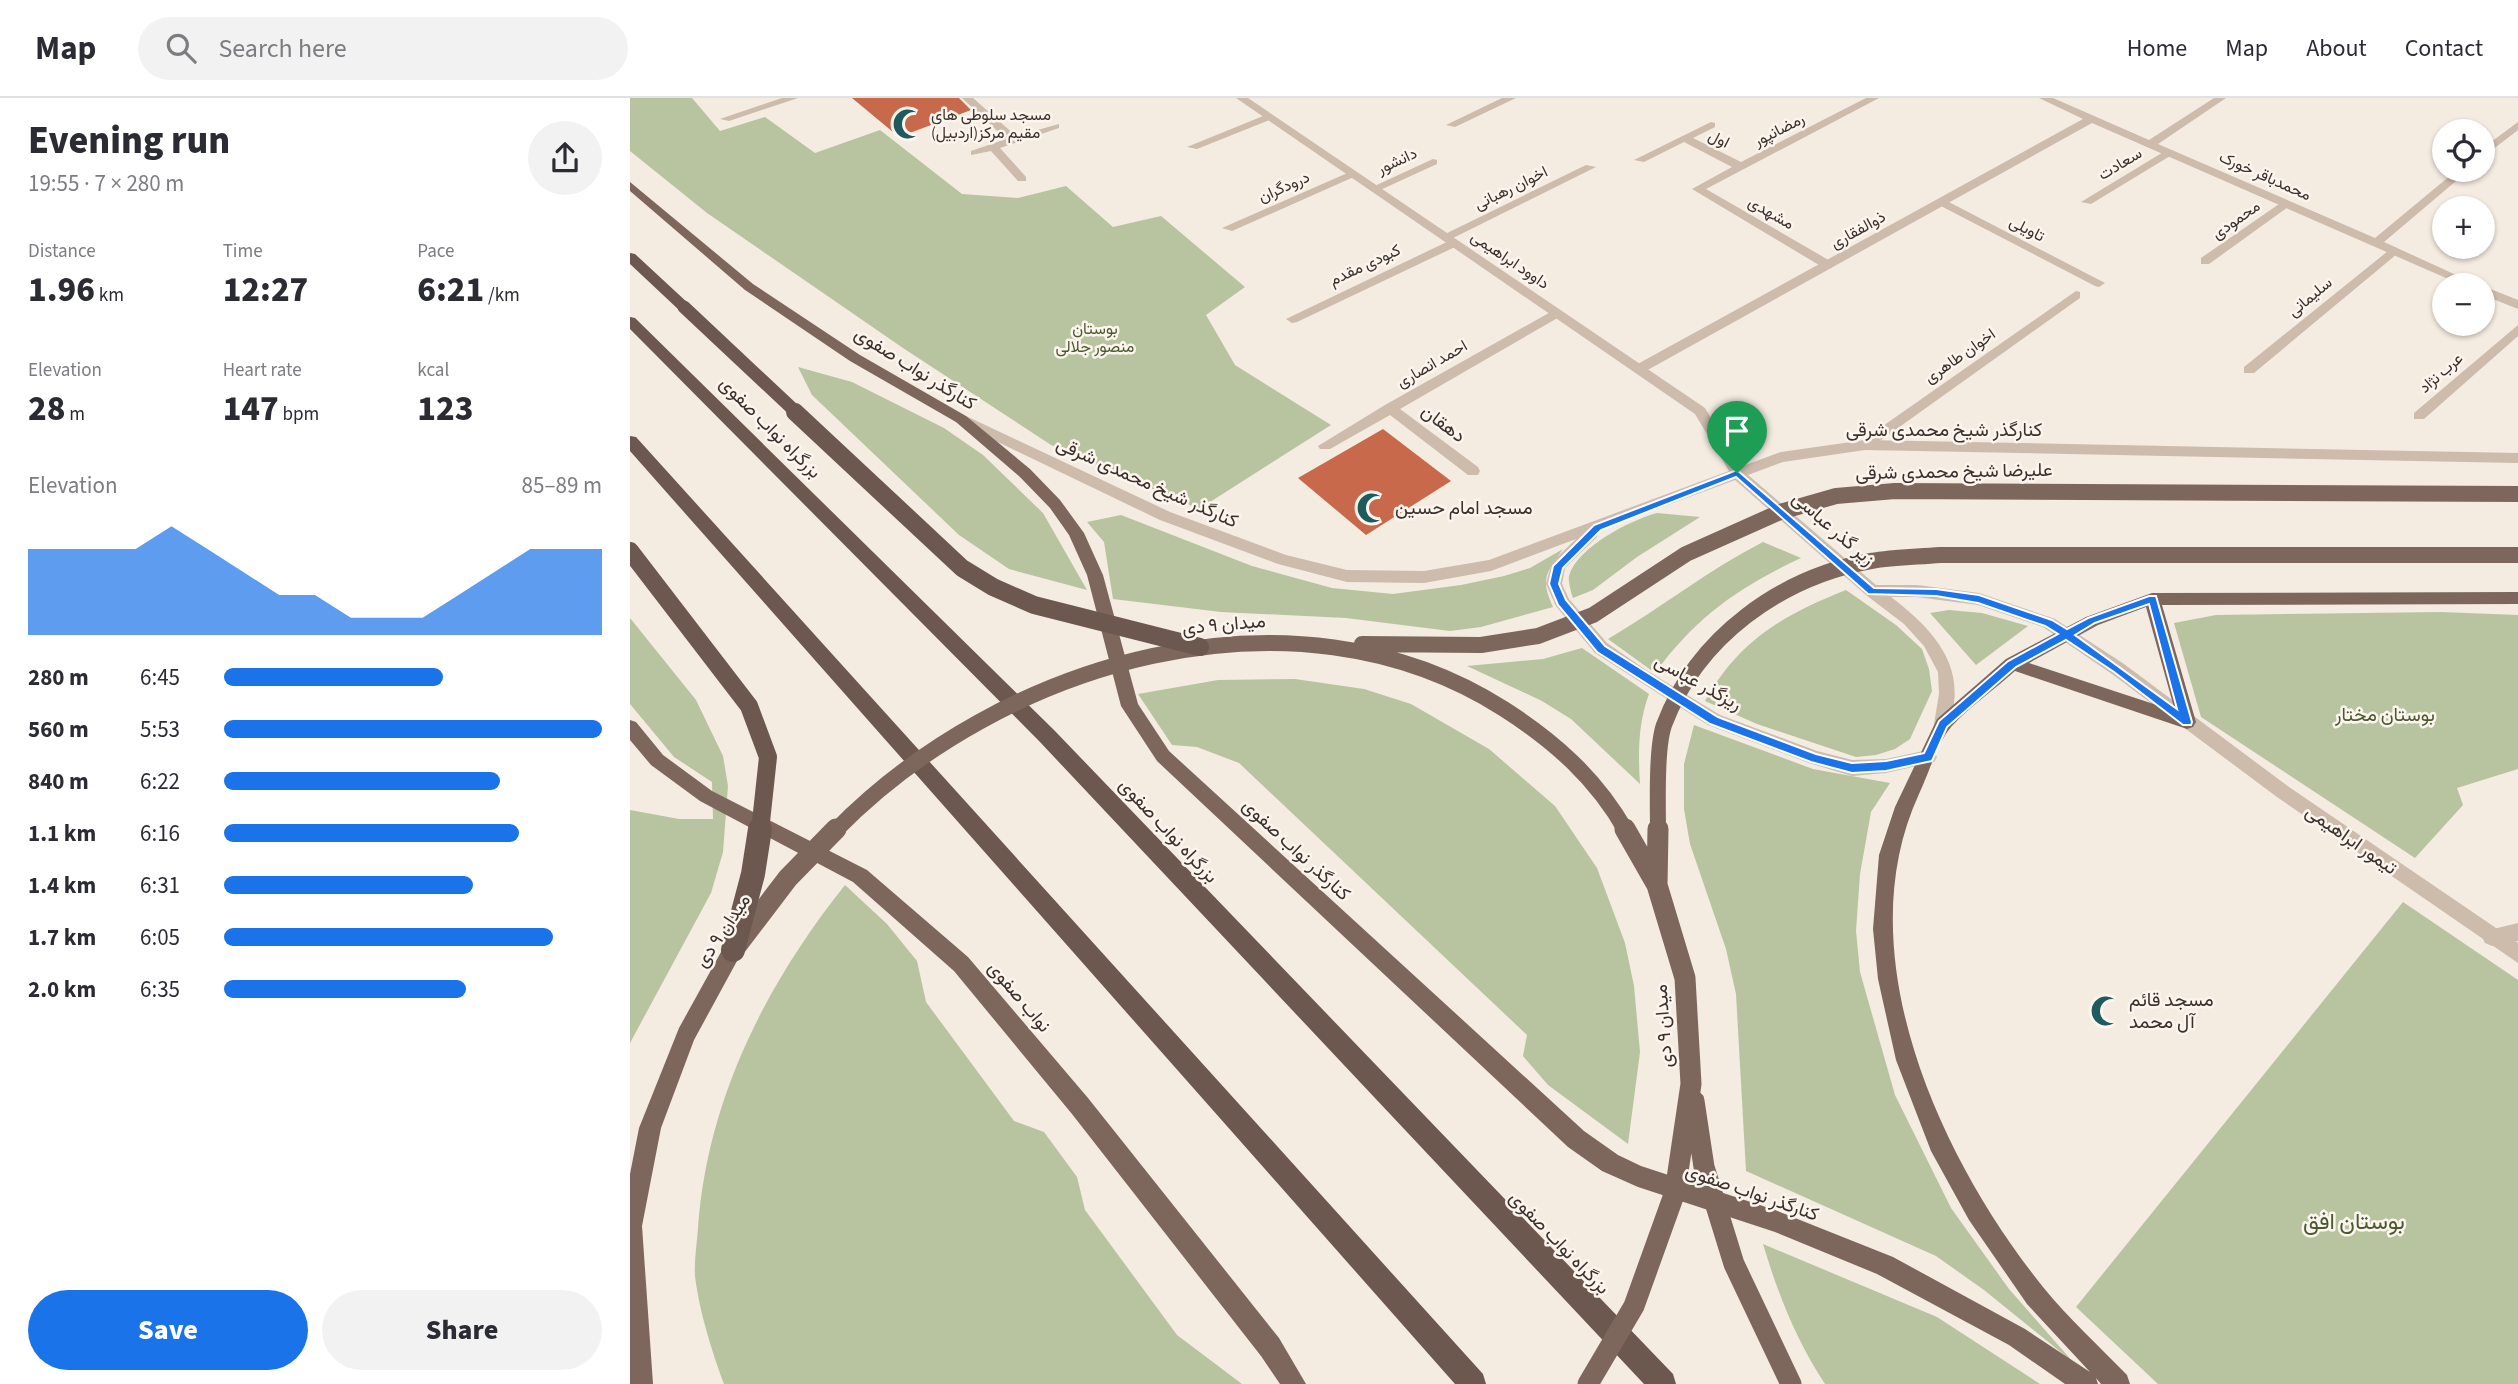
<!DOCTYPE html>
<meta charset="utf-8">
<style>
body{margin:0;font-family:"Source Sans 3",Vazirmatn,sans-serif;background:#f2f2f3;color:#2b2b33;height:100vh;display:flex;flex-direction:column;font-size:26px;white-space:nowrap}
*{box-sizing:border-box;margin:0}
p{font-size:23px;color:#7c7c81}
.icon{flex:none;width:38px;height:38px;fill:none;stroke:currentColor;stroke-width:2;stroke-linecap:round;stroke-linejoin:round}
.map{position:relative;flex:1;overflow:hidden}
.side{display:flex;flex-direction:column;background:#fff;width:630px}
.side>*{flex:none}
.tools{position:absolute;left:1802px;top:21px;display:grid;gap:14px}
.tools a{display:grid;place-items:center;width:63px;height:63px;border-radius:50%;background:#fff;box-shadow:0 2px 5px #0004;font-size:35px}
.pin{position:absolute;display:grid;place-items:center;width:60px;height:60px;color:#fff;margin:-72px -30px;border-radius:50% 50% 50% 0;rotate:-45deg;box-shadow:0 0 7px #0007}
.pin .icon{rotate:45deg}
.round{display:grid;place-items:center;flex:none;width:74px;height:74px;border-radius:37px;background:#f2f2f3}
.summary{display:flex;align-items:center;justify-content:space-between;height:119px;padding:0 28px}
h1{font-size:38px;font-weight:800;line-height:52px}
.stats{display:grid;grid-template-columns:repeat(3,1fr);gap:10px;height:119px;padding:7px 28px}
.stats div{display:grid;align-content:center}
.stats b{font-size:35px;font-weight:800}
.stats small{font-size:19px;font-weight:400}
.stats p{font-size:19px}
.chart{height:196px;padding:14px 28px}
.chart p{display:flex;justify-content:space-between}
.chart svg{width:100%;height:126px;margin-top:7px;fill:#1a73e8;opacity:.7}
.action{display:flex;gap:14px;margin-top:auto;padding:14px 28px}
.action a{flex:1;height:80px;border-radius:42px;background:#1a73e8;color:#fff;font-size:28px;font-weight:800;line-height:80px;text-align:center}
.action a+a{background:#f2f2f3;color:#2b2b33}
ul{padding:0 28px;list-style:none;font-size:23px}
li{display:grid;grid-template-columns:112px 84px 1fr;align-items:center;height:52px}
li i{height:18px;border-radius:9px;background:#1a73e8}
header{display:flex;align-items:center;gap:42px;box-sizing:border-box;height:98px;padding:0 35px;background:#fff;border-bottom:2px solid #e1e1e2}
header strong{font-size:33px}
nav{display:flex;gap:38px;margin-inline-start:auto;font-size:24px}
.search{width:490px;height:63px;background:#f2f2f3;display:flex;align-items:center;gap:18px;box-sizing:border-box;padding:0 24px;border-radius:38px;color:#7c7c81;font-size:26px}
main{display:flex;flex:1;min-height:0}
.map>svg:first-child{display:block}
.green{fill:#b8c4a0}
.building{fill:#c8694b}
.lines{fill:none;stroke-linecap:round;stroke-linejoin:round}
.service{fill:#cdbbac;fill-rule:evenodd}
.minor{fill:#cdbbac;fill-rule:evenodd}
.tertiary{fill:#cdbbac;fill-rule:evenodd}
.primary{fill:#7d675c;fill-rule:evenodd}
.trunk{fill:#6c584f;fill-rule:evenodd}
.primary-bridge-far1{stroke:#7d675c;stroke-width:16}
.primary-bridge{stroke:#7d675c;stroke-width:21}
.trunk-bridge-far2{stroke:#6c584f;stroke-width:13}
.trunk-bridge-far1{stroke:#6c584f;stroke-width:18}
.trunk-bridge{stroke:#6c584f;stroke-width:24}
.route{fill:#1a73e8;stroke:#fff;stroke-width:2;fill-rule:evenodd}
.labels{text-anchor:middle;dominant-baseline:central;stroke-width:5;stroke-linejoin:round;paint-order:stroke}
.far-poi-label{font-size:16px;fill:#3b302b;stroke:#fbf5ee;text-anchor:start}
.far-street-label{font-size:16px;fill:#3b302b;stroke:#fbf5ee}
.far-park-label{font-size:16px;fill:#4a5a2e;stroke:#fbf5ee}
.street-label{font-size:19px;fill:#3b302b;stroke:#fbf5ee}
.poi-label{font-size:19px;fill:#3b302b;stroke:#fbf5ee;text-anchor:start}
.park-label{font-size:19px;fill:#4a5a2e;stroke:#fbf5ee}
.near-park-label{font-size:23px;fill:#4a5a2e;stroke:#fbf5ee}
</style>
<header>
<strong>Map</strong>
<div class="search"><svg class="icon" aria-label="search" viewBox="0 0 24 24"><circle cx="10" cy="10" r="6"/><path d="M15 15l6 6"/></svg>Search here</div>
<nav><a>Home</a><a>Map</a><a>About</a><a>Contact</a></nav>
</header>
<main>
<section class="side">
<div class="summary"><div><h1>Evening run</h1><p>19:55 · 7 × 280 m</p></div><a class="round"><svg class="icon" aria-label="share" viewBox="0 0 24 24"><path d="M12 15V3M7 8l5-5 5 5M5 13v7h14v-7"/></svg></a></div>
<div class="stats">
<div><p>Distance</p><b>1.96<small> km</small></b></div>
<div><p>Time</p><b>12:27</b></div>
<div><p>Pace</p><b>6:21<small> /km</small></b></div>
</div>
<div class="stats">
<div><p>Elevation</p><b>28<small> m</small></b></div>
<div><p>Heart rate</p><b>147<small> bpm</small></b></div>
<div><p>kcal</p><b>123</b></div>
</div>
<div class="chart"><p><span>Elevation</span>85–89 m</p>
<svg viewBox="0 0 160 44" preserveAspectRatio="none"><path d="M0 44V14L10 14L20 14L30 14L40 6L50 14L60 22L70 30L80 30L90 38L100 38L110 38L120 30L130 22L140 14L150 14L160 14V44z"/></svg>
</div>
<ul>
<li><b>280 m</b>6:45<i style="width:58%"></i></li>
<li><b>560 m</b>5:53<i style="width:100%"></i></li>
<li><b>840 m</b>6:22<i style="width:73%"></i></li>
<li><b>1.1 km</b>6:16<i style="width:78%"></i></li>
<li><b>1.4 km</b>6:31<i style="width:66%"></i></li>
<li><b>1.7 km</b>6:05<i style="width:87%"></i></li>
<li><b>2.0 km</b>6:35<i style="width:64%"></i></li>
</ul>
<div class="action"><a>Save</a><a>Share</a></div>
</section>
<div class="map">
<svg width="1888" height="1286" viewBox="0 0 1888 1286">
<rect width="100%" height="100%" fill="#f4ebe1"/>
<!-- green -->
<path class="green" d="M0,0H62L90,33L135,19L185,55L250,32L332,96L388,100L436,88L483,129L531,118L615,189L576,217L605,267L701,327L569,411L421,347L273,250L77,115L0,53Z
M168,269L222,284L314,330L353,357L413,415L457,492L379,471L329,437L182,297Z
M1027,415L1070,419L1007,459L963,492L943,500C941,494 938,484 939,478C947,449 1001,422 1027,415Z
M491,417L622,468L702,490L763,496L831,487L874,478L900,470L933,451C916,476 910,480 923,509L851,529L820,533L716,520L591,514L483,501L474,444L457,424Z
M1133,444L1171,460C1109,489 1066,519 1025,575L978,541C1031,510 1078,472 1133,444Z
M1216,492L1266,527L1292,551L1299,571L1302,593L1280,641L1265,651L1246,657L1226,659L1127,626L1075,603C1109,542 1153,517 1216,492Z
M1319,512L1352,515L1398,528L1346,567L1300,515Z
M1811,514L1888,517V671L1827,690L1833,707L1785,760L1571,619L1544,525L1586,517Z
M0,520L66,602L93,658L98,688L93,754L81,795L0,945V712L49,721H83L82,684L44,659L0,606Z
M952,550L1019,596C1008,626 1008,655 1010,686L941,621L912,603L837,568L913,561Z
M665,581L734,591L781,606L859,651L925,708L967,770L995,845L1004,888L1010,954L998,1046L918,987L893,958L897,937L609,665L567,649L542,647L508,596L588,582Z
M1064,627L1183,671L1260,685L1241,714L1230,776L1226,833L1230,874L1265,997L1321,1110L1379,1191L1443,1264L1354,1192L1306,1158L1116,1073L1106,896L1096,851L1060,746L1054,711V666Z
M215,787L257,826L287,863L296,904L384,1023L414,1034L447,1079L455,1112L547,1237L612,1286H94C82,1254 69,1212 65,1178C64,1162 67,1145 68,1130C77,1002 136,886 215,787Z
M1773,804L1888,882V1286H1528L1446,1209Z
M1133,1146L1307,1219L1410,1286H1195C1166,1242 1148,1196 1133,1146Z"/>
<!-- building -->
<path class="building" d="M222,0H329L341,12L269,39Z
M753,331L821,383L736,437L668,380Z"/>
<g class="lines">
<!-- service -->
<path class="service" d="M332,0H343L386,38L429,26V30L370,50L396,79V83H388L361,53L341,57V53L376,41Z
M872,0H886L825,29L816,27Z
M1236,0H1249L1076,91L1202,164V170H1194L1062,91L1102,69L1054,44L1014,64L1004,62L1081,24L1085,25V29L1063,40L1111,64Z
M638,16L643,19L642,21L567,51L557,49Z
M1535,53L1545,55L1461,106L1451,104Z
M803,61L807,62V66L748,93L738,91Z
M956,67L966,69L819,142L809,139Z
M722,73L726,74V78L602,133L592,130Z
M1307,102H1315L1475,185L1469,189L1465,188L1307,106Z
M1652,104L1662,106L1579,166H1571V160Z
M823,141L829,145L827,148L667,224L662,225L656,221Z
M1763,149L1767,150V156L1624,275H1614V269Z
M1446,193L1450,194V200L1240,350H1230V344Z
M926,211L931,212V218L770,311L848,369L850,373L848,377H838L760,317L700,351H690L688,348L755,307Z"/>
<!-- minor -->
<path class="minor" d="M152,0H168L99,23L90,21Z
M1409,0H1423L1519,42L1584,0H1596L1528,46L1745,140L1827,72H1839L1754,144L1848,187H1832L1462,25L1014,274H1004V268L1453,21Z
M1888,24V32L1853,59V50Z
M1853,188L1888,202V211L1853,197Z
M1888,227V238L1794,321H1784V315Z
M1888,825V843L1862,848L1855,845L1852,839L1855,833Z"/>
<!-- tertiary -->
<path class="tertiary" d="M606,0H618L1075,310L1110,369L1151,354L1235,342L1888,355V365L1235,352L1153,364L1118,377L1246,487H1287L1349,495L1425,521L1494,566L1659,689L1888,845V865L1647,699L1482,576L1413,529L1348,507L1287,499H1261C1295,525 1330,558 1324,605C1323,614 1323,623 1319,631H1307L1304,626L1309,596L1308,574L1294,548L1274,526L1236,497L1105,382L968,433L967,439L935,470L932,486L939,501L977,545L1016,572L1090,617L1187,653L1222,662L1256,661L1298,652L1304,654L1307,659L1304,664L1256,675L1222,678L1179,665L1078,627L965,555L926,508L916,486L922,464L946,441L861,473L794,485L717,484L648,466L530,422L326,324V318H336L540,414L656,457L717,472L794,473L859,462L1099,373L1065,316Z"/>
<!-- primary -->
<path class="primary" d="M0,84L123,186L230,257L336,318L400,371L430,402L454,435L473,477L508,606L539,653L954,1033L988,1057L1011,1068L1145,1112L1263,1159L1395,1231L1460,1274L1397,1206L1339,1122L1301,1053L1266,962L1248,881L1243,831L1249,757L1265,709L1307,621L1376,561L1456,519L1522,495L1888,494V506L1532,507L1566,624L1563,629L1557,631L1385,573C1364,592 1339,609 1321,629C1308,644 1298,677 1289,696C1215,856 1311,1062 1413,1189C1438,1220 1469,1248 1497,1277L1500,1286H1471L1466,1280L1468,1286H1435L1379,1247L1247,1176L1145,1134L1008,1089L972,1073L938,1049L527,663L491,608L457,477L439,437L420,410L390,379L326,324L220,263L115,192L0,93ZM1516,509L1545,613L1399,565L1468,527Z
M0,622L6,624L33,657L82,693L237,772L338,859L458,1000L649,1240L676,1286H650L631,1258L442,1016L324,873L223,784L70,703L21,667L0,642Z
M103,843L110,845L113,852L64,942L31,1030L12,1128L23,1286H0V1076L9,1030L49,930L96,845Z"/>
<!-- trunk -->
<path class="trunk" d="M0,155L5,156L59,206V212H49L0,166Z
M0,219L5,220L424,632L1043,1276L1046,1286H1014L410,644L0,231Z
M0,338L6,339L853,1276L856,1286H825L0,353Z"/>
<!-- primary-bridge-far1 -->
<path class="primary-bridge-far1" d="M732,546L851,547L908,538L963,517L1056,456L1150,414L1206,398L1265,393L1888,396
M205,733C370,564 663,476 874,611C924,643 966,680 996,733
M1028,733C1028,707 1026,650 1034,627C1067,539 1151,479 1241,463C1264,459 1287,459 1310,457H1888"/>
<!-- primary-bridge -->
<path class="primary-bridge" d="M1027,787L1028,731
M107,847L158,780L206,731
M1064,1003L1074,1069L1104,1166L1161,1286
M958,1286L1004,1208L1045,1094L1061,986L1055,880L1027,787L995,731"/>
<!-- trunk-bridge-far2 -->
<path class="trunk-bridge-far2" d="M54,209L167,315"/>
<!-- trunk-bridge-far1 -->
<path class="trunk-bridge-far1" d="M165,314L332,470L363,489L404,507L570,549
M0,453L119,608L138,659L130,733"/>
<!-- trunk-bridge -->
<path class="trunk-bridge" d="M103,852L123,776L130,731"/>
</g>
<!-- route -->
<path class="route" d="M1107,372L1244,490L1306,491L1349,497L1422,522L1437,531L1458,520L1519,498H1526L1562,624L1561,627H1553L1484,574L1436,542L1386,569L1317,629L1302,663L1297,664L1256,673L1222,675L1181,664L1080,626L967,554L928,507L919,486L923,468L964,427ZM1106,379L1238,496L1306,498L1348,505L1415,528L1428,536L1378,563L1309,623L1294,655L1256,663L1222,665L1186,656L1088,619L975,548L936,502L929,486L933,470L971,432ZM1519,506L1547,611L1445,537L1465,525Z"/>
<!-- icons -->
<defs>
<g id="mosque-bare" transform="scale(2.415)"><path d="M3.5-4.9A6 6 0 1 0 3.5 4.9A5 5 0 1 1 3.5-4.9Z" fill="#1f5a5e" stroke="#fbf5ee" stroke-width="2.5" paint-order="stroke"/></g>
</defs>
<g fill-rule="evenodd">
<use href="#mosque-bare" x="278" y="26"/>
<use href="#mosque-bare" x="742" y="410"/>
<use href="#mosque-bare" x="1476" y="913"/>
</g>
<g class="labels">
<!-- far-poi labels -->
<g class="far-poi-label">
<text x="301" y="17">مسجد سلوطی های<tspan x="301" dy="18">مقیم مرکز(اردبیل)</tspan></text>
</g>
<!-- far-street labels -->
<g class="far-street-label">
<text transform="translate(1149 32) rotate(-27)">رمضانپور</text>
<text transform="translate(1089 41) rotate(27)">اول</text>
<text transform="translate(767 63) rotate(-25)">دانشور</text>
<text transform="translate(1490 66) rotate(-31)">سعادت</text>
<text transform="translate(1635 78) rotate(24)">محمدباقر خورک</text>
<text transform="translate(654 89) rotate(-24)">درودگران</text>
<text transform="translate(881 90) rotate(-26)">اخوان رهبانی</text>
<text transform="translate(1141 115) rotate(30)">مشهدی</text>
<text transform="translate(1606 122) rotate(-35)">محمودی</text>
<text transform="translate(1397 131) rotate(27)">تاویلی</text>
<text transform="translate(1228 132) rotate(-29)">ذوالفقاری</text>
<text transform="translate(880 162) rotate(34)">داوود ابراهیمی</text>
<text transform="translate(735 167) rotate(-25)">کبودی مقدم</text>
<text transform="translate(1680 199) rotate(-40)">سلیمانی</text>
<text transform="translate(1330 258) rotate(-35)">اخوان طاهری</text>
<text transform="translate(802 266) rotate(-30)">احمد انصاری</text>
<text transform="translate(1811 275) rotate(-41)">عرب نژاد</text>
</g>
<!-- far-park labels -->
<g class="far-park-label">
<text x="465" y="231">بوستان<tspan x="465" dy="18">منصور جلالی</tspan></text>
</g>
<!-- street labels -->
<g class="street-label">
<text transform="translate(285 271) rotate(32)">کنارگذر نواب صفوی</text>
<text transform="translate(813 326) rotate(37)">دهقان</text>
<text transform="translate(140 330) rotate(45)">بزرگراه نواب صفوی</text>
<text x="1314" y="332">کنارگذر شیخ محمدی شرقی</text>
<text transform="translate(1324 374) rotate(-1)">علیرضا شیخ محمدی شرقی</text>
<text transform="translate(517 385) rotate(24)">کنارگذر شیخ محمدی شرقی</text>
<text transform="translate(1203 431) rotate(41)">زیر گذر عباسی</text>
<text transform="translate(594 527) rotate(-5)">میدان ۹ دی</text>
<text transform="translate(1068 585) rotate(29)">ریزگذر عباسی</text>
<text transform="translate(538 733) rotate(47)">بزرگراه نواب صفوی</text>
<text transform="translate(1721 742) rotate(35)">تیمور ابراهیمی</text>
<text transform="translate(666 752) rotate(43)">کنارگذر نواب صفوی</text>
<text transform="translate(93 833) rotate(-56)">میدان ۹ دی</text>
<text transform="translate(389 899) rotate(50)">نواب صفوی</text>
<text transform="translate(1034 928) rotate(-94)">میدان ۹ دی</text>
<text transform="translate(1122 1095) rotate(19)">کنارگذر نواب صفوی</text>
<text transform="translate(929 1145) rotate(46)">بزرگراه نواب صفوی</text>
</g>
<!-- poi labels -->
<g class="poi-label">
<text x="765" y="410">مسجد امام حسین</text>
<text x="1499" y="902">مسجد قائم<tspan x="1499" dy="22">آل محمد</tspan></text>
</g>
<!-- park labels -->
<g class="park-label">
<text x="1755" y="617">بوستان مختار</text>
</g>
<!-- near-park labels -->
<g class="near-park-label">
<text x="1724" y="1123">بوستان افق</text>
</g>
</g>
</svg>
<div class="tools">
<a><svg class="icon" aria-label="locate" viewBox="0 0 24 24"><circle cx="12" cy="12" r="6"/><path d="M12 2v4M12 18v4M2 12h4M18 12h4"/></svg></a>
<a>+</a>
<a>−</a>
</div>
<div class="pin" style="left:1107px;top:375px;background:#1e9e55"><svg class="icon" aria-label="arrive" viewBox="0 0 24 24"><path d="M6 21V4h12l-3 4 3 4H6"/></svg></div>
</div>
</main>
